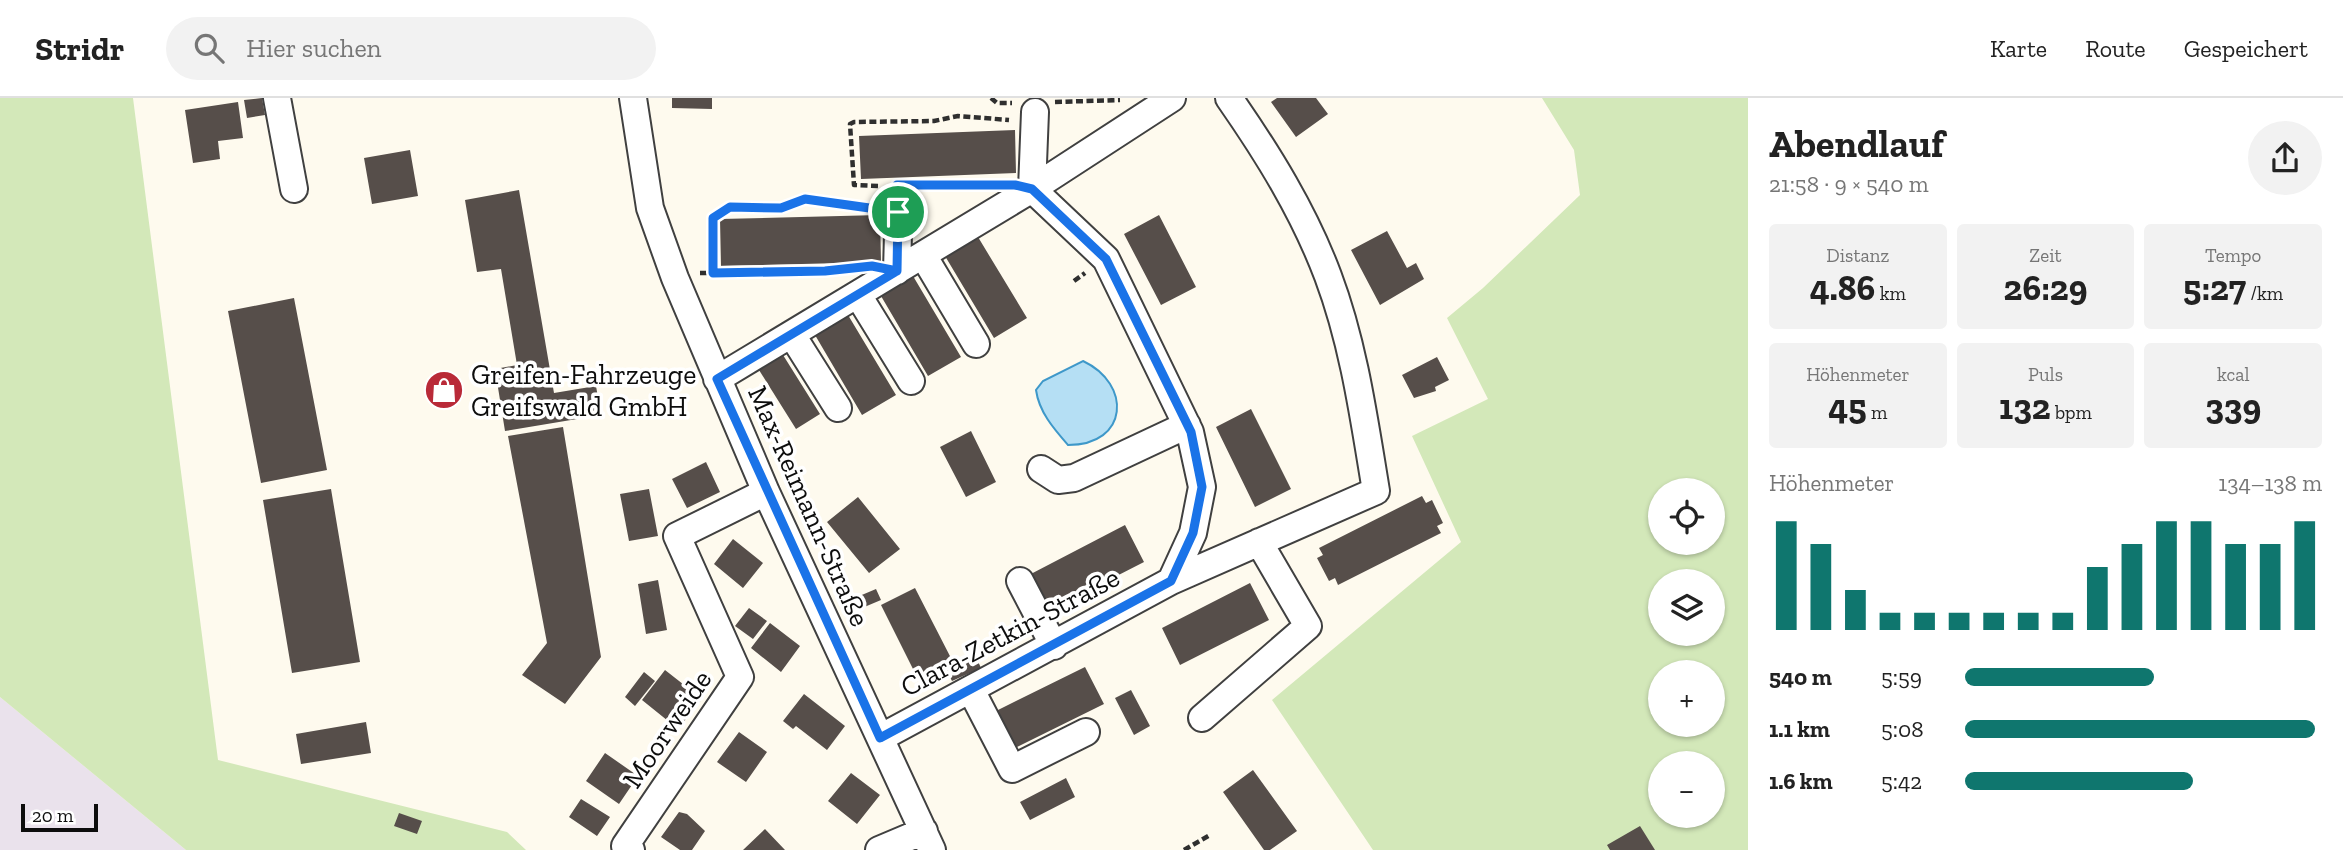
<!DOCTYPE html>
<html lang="de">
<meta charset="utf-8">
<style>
body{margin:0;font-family:"Zilla Slab",serif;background:#f2f2f2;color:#222;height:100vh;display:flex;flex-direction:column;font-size:26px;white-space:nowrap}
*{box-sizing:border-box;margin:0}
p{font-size:23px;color:#767676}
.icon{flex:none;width:38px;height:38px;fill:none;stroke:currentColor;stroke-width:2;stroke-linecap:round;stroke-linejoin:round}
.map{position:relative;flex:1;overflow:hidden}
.details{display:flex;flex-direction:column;background:#fff;width:595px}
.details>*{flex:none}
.fabs{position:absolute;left:1648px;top:380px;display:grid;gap:14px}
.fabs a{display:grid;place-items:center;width:77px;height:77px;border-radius:50%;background:#fff;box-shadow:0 2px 5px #0004;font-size:35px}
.scale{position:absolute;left:21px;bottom:18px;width:77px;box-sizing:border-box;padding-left:7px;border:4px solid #0d0d0d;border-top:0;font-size:19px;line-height:24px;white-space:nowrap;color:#0d0d0d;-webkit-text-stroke:5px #fff;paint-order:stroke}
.pin{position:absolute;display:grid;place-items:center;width:60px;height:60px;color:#fff;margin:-30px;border:4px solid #fff;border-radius:50%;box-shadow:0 2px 7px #0007}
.round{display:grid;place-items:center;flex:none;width:74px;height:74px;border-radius:37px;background:#f2f2f2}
.summary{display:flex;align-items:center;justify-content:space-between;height:119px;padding:0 21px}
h1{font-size:38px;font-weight:700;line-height:52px}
.stats{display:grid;grid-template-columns:repeat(3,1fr);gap:10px;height:119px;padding:7px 21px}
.stats div{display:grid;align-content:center;border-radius:7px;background:#f2f2f2;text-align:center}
.stats b{font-size:35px;font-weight:700}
.stats small{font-size:19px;font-weight:400}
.stats p{font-size:19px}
.chart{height:196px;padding:14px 21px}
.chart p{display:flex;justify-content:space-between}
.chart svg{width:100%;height:126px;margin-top:7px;stroke:#0f766e;stroke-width:6}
ul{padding:0 21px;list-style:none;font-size:23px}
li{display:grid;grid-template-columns:112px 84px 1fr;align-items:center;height:52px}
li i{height:18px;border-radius:9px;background:#0f766e}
header{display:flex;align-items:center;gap:42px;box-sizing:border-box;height:98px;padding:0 35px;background:#fff;border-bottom:2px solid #e0e0e0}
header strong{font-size:33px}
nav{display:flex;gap:38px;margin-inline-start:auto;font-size:24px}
.search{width:490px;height:63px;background:#f2f2f2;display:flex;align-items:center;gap:18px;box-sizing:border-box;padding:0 24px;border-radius:38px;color:#767676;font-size:26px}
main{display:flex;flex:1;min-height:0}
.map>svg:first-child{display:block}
.industrial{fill:#eae2ec}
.green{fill:#d3e8b9;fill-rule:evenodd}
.water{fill:#b5dff4;stroke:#3e98c9;stroke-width:2}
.building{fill:#564e4a}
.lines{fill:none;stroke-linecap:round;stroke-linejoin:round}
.minor-casing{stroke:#404040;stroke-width:30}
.path{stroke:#2f2f2f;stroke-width:4.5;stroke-dasharray:7 3.5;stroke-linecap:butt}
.minor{stroke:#fff;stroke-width:26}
.route-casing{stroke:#fff;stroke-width:14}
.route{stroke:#1a73e8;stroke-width:9}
.labels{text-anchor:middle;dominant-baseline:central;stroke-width:7;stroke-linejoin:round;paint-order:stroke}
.poi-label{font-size:28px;fill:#0d0d0d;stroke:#fff;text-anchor:start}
.street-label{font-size:28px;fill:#0d0d0d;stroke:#fff}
</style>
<header>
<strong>Stridr</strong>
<div class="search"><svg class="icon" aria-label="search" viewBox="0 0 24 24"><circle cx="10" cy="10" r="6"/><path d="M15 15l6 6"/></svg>Hier suchen</div>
<nav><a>Karte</a><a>Route</a><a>Gespeichert</a></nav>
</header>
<main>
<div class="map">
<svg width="1748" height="752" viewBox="0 0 1748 752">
<rect width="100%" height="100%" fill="#fefaee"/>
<!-- industrial -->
<path class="industrial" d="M0,599L186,752H0Z"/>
<!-- green -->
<path class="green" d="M0,0H133L218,662L507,734L526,752H186L0,599Z
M1542,0H1748V752H1373L1272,602L1461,444L1412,338L1488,301L1447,220L1483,190L1580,97L1574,52ZM1661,392H1713V444H1661ZM1661,483H1713V536H1661ZM1661,574H1713V626H1661ZM1661,665H1713V718H1661Z"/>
<!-- water -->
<path class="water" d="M1083,263C1132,286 1129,347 1068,347C1054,331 1039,314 1036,292L1043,283Z"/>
<!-- building -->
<path class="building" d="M262,0L265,17L247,20L244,2Z
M672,0H712V11L672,10Z
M1277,0H1316L1328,16L1296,39L1271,4Z
M238,4L243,40L218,43L220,61L193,65L185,12Z
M1015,32L1016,75L861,81L859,38Z
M410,52L418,98L372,106L364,60Z
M519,92L554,295L596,288L601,317L505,333L495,271L517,267L501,171L477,174L465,102Z
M880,117L881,164L721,168L720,121Z
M1159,117L1196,189L1161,207L1124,136Z
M1387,133L1407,170L1416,165L1424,181L1380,207L1351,152Z
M978,139L1027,220L994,240L945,158Z
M913,178L961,259L928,278L881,198Z
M294,200L327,372L261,385L228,213Z
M848,217L896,297L862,317L815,237Z
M783,257L820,316L796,331L759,272Z
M1437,259L1449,282L1435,289L1436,293L1414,300L1402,277Z
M1251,311L1291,391L1255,409L1216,329Z
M563,329L601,559L565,606L522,577L547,545L508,338Z
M971,333L996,384L966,399L940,349Z
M706,364L720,394L687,410L672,381Z
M331,391L360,564L292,575L263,402Z
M649,391L658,438L629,443L620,396Z
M1422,398L1426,405L1432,402L1443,425L1437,428L1441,435L1338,487L1335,480L1329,483L1317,460L1323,457L1319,450Z
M858,399L900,451L869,475L827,424Z
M1125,427L1144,464L1101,486L1103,490L1091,496L1089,492L1046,515L1027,478Z
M733,441L763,465L743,490L714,466Z
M658,482L667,532L646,536L638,486Z
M1250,485L1269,522L1180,567L1162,530Z
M915,490L953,564L918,581L881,507Z
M876,491L881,502L862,510L857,499Z
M749,510L767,523L753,541L735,528Z
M770,525L800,548L781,574L751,550Z
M976,559L981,570L952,583L947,573Z
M1085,569L1104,606L1015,650L996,613Z
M665,572L702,601L678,631L642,602Z
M644,574L655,583L635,608L625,599Z
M1131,592L1150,628L1134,637L1115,600Z
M804,596L845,628L827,652L796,628L793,631L783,623Z
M366,624L371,655L301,666L296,636Z
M739,634L767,654L746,684L717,664Z
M605,655L638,678L619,706L586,683Z
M1253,672L1297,733L1270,752H1264L1223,694Z
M851,675L880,697L857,726L828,703Z
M1066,680L1075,699L1030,722L1020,704Z
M581,701L610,719L597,738L569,719Z
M679,714L687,716L705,733L692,752H680L661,739Z
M399,715L422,723L417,736L394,728Z
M1640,728L1655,752H1610L1607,747Z
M765,731L785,752H743Z"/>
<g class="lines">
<!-- minor casing -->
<g class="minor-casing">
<path id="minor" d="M277,0L294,91
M633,0L650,110L675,180L766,394L932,752
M1035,14L1032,91L1106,161L1190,334L1202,389L1193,435L1171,483
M923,157L976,246
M897,173L899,99
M858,197L911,283
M792,237L838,310
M717,281L1032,91L1172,0
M1041,371L1058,382L1074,380L1187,327
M1020,483L1054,548
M971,592L1012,671L1086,634
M1202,620L1308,528L1259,444
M880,640L1171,483L1376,393C1364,321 1354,247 1328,178C1304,114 1268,56 1229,0
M631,752L625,748L740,579L677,438L766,394
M879,752L924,733"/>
</g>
<!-- path -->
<path class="path" d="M991,0L997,5H1012
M1055,4L1120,2
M921,87H986
M878,88L854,87L850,26L854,24L934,23L958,18L1009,22
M700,175L825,174L852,169
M713,175V120L730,109H781L805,101L876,109
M1074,183L1085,175
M1184,752L1210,737"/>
<!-- minor -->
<use href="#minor" class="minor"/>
</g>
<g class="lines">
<!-- route casing -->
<g class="route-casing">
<path id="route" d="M898,114L897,173L872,168L825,173L713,175V120L730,109L781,110L805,101L898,114L897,173L717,281L880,640L1171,483L1193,435L1202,389L1191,334L1106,161L1032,91L1015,87H897L898,114"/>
</g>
<!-- route -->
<use href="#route" class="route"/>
</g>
<!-- icons -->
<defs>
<g id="shop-disc" transform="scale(2.0125)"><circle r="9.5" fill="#b92a38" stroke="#fff"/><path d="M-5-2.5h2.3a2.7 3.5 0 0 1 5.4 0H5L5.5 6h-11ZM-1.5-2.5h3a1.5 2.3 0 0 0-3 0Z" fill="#fff"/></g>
</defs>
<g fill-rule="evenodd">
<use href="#shop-disc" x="444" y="292"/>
</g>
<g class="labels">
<!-- poi labels -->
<g class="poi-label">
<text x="471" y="276">Greifen-Fahrzeuge<tspan x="471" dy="32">Greifswald GmbH</tspan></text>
</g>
<!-- street labels -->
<g class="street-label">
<text transform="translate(809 408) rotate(66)">Max-Reimann-Straße</text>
<text transform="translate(1010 534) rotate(-28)">Clara-Zetkin-Straße</text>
<text transform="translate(667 631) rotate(-56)">Moorweide</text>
</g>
</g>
</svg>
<div class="fabs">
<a><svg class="icon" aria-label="locate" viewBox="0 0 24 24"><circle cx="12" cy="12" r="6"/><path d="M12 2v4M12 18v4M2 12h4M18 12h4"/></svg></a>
<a><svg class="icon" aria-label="layers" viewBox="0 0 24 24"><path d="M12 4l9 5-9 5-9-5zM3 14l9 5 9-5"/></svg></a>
<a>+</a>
<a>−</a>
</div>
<div class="scale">20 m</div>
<div class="pin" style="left:898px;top:114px;background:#1e9e55"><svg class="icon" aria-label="arrive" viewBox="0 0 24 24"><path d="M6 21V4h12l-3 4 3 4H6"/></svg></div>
</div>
<section class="details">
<div class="summary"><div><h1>Abendlauf</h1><p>21:58 · 9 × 540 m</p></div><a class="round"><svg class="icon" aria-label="share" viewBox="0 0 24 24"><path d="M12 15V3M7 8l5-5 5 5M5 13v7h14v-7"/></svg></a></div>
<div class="stats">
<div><p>Distanz</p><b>4.86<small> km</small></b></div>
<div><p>Zeit</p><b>26:29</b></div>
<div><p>Tempo</p><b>5:27<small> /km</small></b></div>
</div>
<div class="stats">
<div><p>Höhenmeter</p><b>45<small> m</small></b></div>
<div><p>Puls</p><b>132<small> bpm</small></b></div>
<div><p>kcal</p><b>339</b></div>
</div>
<div class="chart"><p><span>Höhenmeter</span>134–138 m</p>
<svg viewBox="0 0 160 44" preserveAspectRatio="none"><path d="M5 44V6M15 44V14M25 44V30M35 44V38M45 44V38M55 44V38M65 44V38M75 44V38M85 44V38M95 44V22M105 44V14M115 44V6M125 44V6M135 44V14M145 44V14M155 44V6"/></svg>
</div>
<ul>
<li><b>540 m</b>5:59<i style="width:53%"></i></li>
<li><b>1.1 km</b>5:08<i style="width:98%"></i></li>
<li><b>1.6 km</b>5:42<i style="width:64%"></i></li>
</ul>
</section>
</main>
